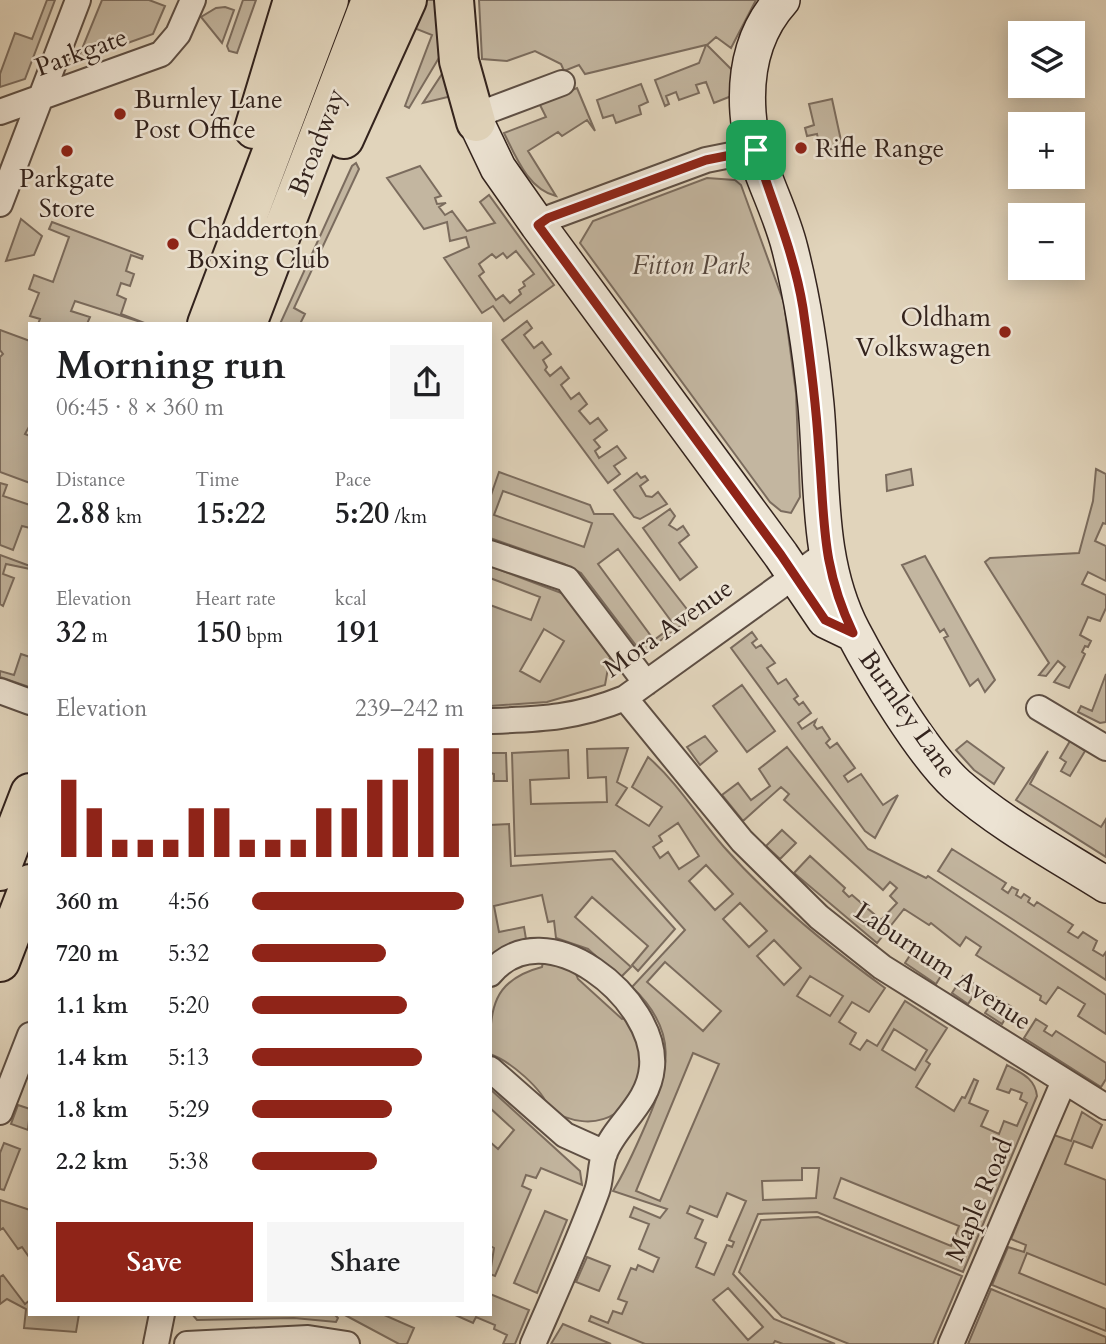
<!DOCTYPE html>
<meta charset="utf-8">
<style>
body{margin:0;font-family:Cardo,serif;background:#f6f6f6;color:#202124;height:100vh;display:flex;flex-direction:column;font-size:26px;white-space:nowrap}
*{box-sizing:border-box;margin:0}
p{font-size:23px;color:#757577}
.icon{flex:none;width:38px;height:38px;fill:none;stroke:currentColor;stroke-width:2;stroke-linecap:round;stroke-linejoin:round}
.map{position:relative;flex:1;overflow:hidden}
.side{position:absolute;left:28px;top:322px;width:464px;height:994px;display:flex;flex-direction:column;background:#fff;border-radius:0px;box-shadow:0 4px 18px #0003}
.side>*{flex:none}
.buttons{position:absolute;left:1008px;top:21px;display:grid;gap:14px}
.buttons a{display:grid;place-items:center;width:77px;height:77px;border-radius:0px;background:#fff;box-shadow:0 4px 18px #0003;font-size:35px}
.pin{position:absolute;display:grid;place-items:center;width:60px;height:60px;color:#fff;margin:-30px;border-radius:14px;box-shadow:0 4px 10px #0006}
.round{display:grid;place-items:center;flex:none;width:74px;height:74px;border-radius:0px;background:#f6f6f6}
.overview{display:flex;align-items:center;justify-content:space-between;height:119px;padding:0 28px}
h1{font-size:38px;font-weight:700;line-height:52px}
.stats{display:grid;grid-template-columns:repeat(3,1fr);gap:10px;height:119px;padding:7px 28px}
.stats div{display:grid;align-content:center}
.stats b{font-size:30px;font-weight:700}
.stats small{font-size:19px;font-weight:400}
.stats p{font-size:19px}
.chart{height:196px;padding:14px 28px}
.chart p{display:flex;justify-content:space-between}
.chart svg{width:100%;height:126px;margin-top:7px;stroke:#8f2418;stroke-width:6}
.action{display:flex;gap:14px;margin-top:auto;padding:14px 28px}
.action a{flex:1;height:80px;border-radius:0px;background:#8f2418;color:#fff;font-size:28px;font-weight:700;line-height:80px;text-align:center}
.action a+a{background:#f6f6f6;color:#202124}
ul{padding:0 28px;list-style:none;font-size:23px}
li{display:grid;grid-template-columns:112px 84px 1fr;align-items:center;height:52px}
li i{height:18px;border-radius:9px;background:#8f2418}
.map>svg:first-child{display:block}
.green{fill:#c3b6a0;stroke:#7b6c5e;stroke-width:2;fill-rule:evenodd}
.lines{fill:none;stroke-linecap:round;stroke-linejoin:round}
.street-casing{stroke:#5e4f44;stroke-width:28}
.secondary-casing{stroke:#33231d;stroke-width:38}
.highway-casing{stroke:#33231d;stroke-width:42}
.street{stroke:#ece3d3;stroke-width:24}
.secondary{stroke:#ece3d3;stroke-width:35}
.highway{stroke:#e1d4bb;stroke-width:38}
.route-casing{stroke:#fff;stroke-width:14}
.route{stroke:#8f2418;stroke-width:9}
.poi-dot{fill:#8f2418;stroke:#ece3d3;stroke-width:2.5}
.labels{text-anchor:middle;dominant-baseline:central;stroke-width:5;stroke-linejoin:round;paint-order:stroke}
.street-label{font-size:26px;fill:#33231d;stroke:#ece3d3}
.poi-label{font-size:26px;fill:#33231d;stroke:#ece3d3;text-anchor:start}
.park-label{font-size:26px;font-style:italic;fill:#57483e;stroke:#ece3d3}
</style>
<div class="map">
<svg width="1106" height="1344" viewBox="0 0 1106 1344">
<rect width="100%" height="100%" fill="#e1d4bb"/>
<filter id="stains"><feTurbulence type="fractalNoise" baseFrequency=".00286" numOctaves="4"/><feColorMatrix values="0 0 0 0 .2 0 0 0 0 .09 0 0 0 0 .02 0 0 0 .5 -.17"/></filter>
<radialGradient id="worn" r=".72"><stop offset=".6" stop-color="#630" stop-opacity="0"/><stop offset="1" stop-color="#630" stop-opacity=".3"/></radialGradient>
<!-- green -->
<path class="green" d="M47,0H55L25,79L0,87V74L15,33L32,39Z
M102,0H149L165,6L153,34L77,61Z
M243,0H256L237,53L229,51L227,46Z
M421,0H444L446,46L409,108L405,106L432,35L409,26Z
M479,0H756L731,48L716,37L707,45L732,70L733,100L729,97L714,103L706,82L696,85L699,93L679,100L676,92L666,96L669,104L665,106L655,80L699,63L706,45L585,74L579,65L564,71L561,64L535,51L507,61L482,59Z
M225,7L234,10L222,43L201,17L216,8Z
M450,72L456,95L423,103L442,74Z
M641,84L648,102L639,106L641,114L616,123L613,115L603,118L597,100Z
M577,88L595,131L587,120L562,136L558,132L528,151L556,196C528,189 516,157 504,133L546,117L539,103Z
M832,99L842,145L821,153L817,134L807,136L805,128L814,125L809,104Z
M356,163L359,169L294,308L305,314L300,324H280L352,166Z
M420,166L441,196L435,198L437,204L446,203L439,207L445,215L452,211L467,231L495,223L480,202L489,195L554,285L504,321L493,306L482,313L444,258L469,247L466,237L450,241L447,222L424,229L387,178ZM516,251L534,274L523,282L525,286L519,290L521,294L510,303L503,295L496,300L479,276L484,272L479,264L492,254L496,258L503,253L507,258Z
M707,178L735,180L741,185L784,303L796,393L800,497L791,513L781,511L770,502L580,243L593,221Z
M21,219L42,236L34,255L6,261Z
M52,222L143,256L142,259L131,255L126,271L134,274L130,286L121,283L117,295L126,299L121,314L147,324L75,301L71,311L90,317L87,324H38L40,319L30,316L39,293L29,289L34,275L53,282L69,237L49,229Z
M527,321L532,328L524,335L534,348L542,342L551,354L543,360L547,367L545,370L550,376L561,367L569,378L561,385L571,399L579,393L587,404L579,411L590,424L598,418L607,430L594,440L600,447L595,451L599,458L617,446L626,458L614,466L620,474L608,483L502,340Z
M0,330L30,341V425L25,434L30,436V483L0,472V357L3,354L0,350Z
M911,469L913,485L887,491L886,475Z
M1096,469L1106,474V524L1103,523L1095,541L1106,546V581L1088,572L1082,584L1106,595V608L1100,621L1088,617L1080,635L1091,641L1088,647L1085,646L1082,652L1085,654L1069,688L1054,682L1065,667L1058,661L1046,676L1039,675L1049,663L985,562L990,558L1079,553L1093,501Z
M499,472L590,505L594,514H613L693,617L646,651L638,648L581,573L564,564L490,538V498ZM503,491L592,523L584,547L494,515ZM618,549L674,625L654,640L598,564Z
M637,473L641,478L645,476L648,480L640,486L646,496L652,497L658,492L667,504L640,519L634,517L614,490Z
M0,483L7,485L3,496L30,505V528L22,526L13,550L0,545Z
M670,509L675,516L669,525L677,530L683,526L689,535L679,543L697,567L680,580L643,528Z
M0,555L30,566V569L6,564L3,574L14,578L3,606L0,604Z
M925,556L995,680L985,692L978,679L970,686L944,638L948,636L944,629L940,632L902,565Z
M490,566L564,594L610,657L605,685L547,702L490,706V605L531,620L540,597L490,578ZM544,629L564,641L540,682L520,671Z
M752,632L757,639L752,643L756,648L761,645L775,663L767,668L778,684L786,679L798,696L794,699L799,705L803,702L811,713L798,723L802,729L816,720L814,725L817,729L822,727L830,739L826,743L830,748L837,743L855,768L844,776L848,782L861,774L883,805L898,795L875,838L865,831L731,648Z
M21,654L30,657L29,687L0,677V671L14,675Z
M1106,674V722L1100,723L1078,712L1081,706L1092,711Z
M742,685L775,731L747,752L713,706Z
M705,736L717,751L700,765L687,747Z
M967,741L1004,768L994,784L974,770L956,750Z
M1070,741L1085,751L1070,776L1061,771L1066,762L1060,758Z
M787,747L868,849L926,878L928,876L1106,995V1034L1078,1016L1085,1004L1058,987L1046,1004L1040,1000L1041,996L976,955L981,947L966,937L960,946L931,923L929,925L904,909L877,943L794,873L810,856L845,888L843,891L849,897L852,895L881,920L897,903L890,896L897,888L890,882L883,890L784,800L789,794L781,787L743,821L722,795L738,783L751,800L770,786L759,769Z
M628,748L617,782L627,788L616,805L649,826L662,807L632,787L648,757C678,783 698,817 724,847C771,900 827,946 885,988L869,1012L852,1002L839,1022L856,1033L850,1044L860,1050L867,1040L877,1046L905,1001L947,1028L926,1061L930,1064L916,1087L954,1111L962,1097L965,1098L974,1079L978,1081L969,1103L988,1111L981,1126L999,1134L1004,1121L1017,1126L1027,1103L1020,1099L1022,1093L1011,1089L1009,1093L997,1089L1007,1065C1021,1073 1035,1078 1037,1096L963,1272L817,1212L758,1214L733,1274L774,1319L835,1344H783L775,1341L773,1344H645L589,1321L591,1316L608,1323L613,1311L622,1314L627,1302L618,1299L631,1268L636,1270L638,1265L653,1272L659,1258L639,1249L649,1224L630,1217L634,1207L660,1218L667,1209L613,1191C626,1170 636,1147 646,1124C670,1069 679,1032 632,987L685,930L615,851L515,856L512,753L568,750L569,778L530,780L531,804L607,802L606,777L588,778L587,749ZM678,823L699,856L679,869L668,852L660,858L653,847L662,841L659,836ZM706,865L733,894L715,910L689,881ZM740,903L767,931L749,947L723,919ZM774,940L801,968L784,985L757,956ZM665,962L721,1011L703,1031L647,982ZM810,976L843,996L830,1016L797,996ZM894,1029L927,1050L915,1070L882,1050ZM693,1053L719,1064L660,1201L636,1191ZM802,1168H819L816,1198L763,1200L762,1181L802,1180ZM841,1178L959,1226L951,1246L834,1198ZM727,1193L746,1201L729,1240L734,1242L732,1247L727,1245L714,1275L696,1267L706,1243L695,1238L703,1220L687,1213L690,1206L717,1217ZM728,1288L763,1327L748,1340L713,1300Z
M1048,751L1030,784L1101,827L1106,819V857L1016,800Z
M490,753H506L507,781H494V774L490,773Z
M509,824L511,866L612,859L675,929L638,971L632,965L648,946L592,897L575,917L631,967L620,978L588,949L556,938L554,921L548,922L542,895L494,906L499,932L524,927L526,939L490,956V825Z
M782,830L796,843L780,859L766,846Z
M952,849L1006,883L1002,889L1008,893L1012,887L1018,890L1016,895L1021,898L1024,894L1030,898L1028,902L1034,906L1037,902L1073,925L1068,932L1078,938L1083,932L1097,941L1093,950L1103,956L1106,952V980L938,871Z
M916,946L947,966L936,984L905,963Z
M543,962L572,964L578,979L622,1019L627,1018L638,1025L641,1083C634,1092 626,1106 616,1113C595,1127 569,1122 549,1109C543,1089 510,1061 490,1054C490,1009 492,980 542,967Z
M963,976L979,987L968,1004L952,993Z
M996,997L1012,1007L1002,1024L985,1013Z
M1036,1019L1047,1026L1044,1031L1052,1036L1056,1031L1106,1063V1079L1101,1087L1024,1038Z
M490,1089L580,1171L582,1185L541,1168L536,1178L526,1175L522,1186L531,1190L495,1276L490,1274L494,1248L490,1246V1142L498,1149L514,1130L490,1108Z
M18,1105L30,1109L28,1130L11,1124Z
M1082,1112L1102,1125L1092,1148L1074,1141L1065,1164L1106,1180V1285L1027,1253L1019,1273L1106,1309V1331L992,1285L1008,1247L1024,1252L1026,1245L1011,1239L1054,1135L1071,1141Z
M4,1143L20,1149L4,1190L0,1189V1153Z
M0,1200L30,1210L29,1257L22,1247L18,1249L3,1228L0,1230Z
M545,1211L567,1220L537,1293L514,1283Z
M818,1217L962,1276L933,1344H849L782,1317L739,1272L761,1220Z
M587,1257L610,1266L599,1291L576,1282Z
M3,1275L25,1304L30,1300V1314H79L76,1332L24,1328L26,1309L7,1299L0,1304V1277Z
M991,1289L1106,1337V1344H968Z
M490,1294L529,1310L515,1344H503L507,1335L494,1329L495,1325L476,1317L473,1323L453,1314H490Z
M192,1314H334L338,1318L336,1322L294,1318L197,1320Z
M343,1314H382L414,1328L407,1344H399Z
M563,1324L611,1344H551Z"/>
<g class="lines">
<!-- street casing -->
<g class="street-casing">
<path id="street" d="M0,112L161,54L178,34L193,0
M476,122L490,110L562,83
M0,204L78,0
M538,225L549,218L706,160L756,150
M490,553L567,579L646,683
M0,691L30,702
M625,698L742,841L819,917L882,967L1106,1107
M1039,708L1106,748
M490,721C542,719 576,718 625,698L825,554
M490,974C545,907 658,1000 652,1067C649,1105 614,1125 604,1155C600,1167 601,1180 597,1191C578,1243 555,1293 533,1344
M490,1069L565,1135L605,1153
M0,1112L30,1035
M156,1344L162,1314
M187,1344L308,1338L347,1344
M951,1344L1064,1081"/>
</g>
<!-- secondary casing -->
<g class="secondary-casing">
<path id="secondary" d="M782,0C753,32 745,71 748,113C751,161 779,203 790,249C803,300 811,353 816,405C823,482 816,562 853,632C875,674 923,754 957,785C1001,824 1057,854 1106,885
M476,122L498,168L538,225L781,555L825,620L850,632"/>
</g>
<!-- highway casing -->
<g class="highway-casing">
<path id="highway" d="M454,0L459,61L476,122
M254,129L293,0
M344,139L407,0
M207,324L329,0
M247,324L371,0
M0,871L30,793
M0,962L30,884"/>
</g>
<!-- street -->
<use href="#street" class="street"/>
<!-- secondary -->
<use href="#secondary" class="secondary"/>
<!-- highway -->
<use href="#highway" class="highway"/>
</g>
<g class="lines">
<!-- route casing -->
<g class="route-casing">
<path id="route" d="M756,150C772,203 794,252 803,308C810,356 816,403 819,451C825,523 821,565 853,633L825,620L781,555L538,225L548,218L706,160Z"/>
</g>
<!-- route -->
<use href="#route" class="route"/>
</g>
<!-- markers -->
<g class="poi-dot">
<circle cx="120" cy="114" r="7"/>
<circle cx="801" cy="148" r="7"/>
<circle cx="67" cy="151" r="7"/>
<circle cx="173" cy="244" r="7"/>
<circle cx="1005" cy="332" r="7"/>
</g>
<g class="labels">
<!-- street labels -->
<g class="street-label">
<text transform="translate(81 52) rotate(-20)">Parkgate</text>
<text transform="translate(317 142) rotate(-69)">Broadway</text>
<text transform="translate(668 628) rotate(-35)">Mora Avenue</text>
<text transform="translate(908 714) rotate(55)">Burnley Lane</text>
<text transform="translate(943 966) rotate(34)">Laburnum Avenue</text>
<text transform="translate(979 1200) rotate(-67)">Maple Road</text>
</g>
<!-- poi labels -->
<g class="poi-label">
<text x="134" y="99">Burnley Lane<tspan x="134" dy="30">Post Office</tspan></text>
<text x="815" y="148">Rifle Range</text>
<text x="67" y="178" text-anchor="middle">Parkgate<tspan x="67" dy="30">Store</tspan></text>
<text x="187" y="229">Chadderton<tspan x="187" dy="30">Boxing Club</tspan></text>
<text x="991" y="317" text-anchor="end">Oldham<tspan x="991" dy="30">Volkswagen</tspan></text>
</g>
<!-- park labels -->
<g class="park-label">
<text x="691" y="265">Fitton Park</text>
</g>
</g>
<rect width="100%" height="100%" filter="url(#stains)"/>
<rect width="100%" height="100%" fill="url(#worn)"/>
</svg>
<div class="buttons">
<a><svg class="icon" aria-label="layers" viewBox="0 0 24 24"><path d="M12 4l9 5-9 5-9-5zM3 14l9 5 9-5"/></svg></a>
<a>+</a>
<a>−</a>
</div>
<div class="pin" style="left:756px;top:150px;background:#1e9e55"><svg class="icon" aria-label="arrive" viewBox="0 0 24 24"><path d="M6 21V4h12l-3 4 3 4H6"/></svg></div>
<section class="side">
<div class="overview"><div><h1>Morning run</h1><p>06:45 · 8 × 360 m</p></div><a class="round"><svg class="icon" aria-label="share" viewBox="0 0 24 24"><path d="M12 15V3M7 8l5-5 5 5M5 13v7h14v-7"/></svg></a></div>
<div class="stats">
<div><p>Distance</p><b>2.88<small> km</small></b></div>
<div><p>Time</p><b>15:22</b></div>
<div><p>Pace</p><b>5:20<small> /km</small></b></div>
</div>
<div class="stats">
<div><p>Elevation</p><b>32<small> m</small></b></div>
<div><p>Heart rate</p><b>150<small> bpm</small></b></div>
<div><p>kcal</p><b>191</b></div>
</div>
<div class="chart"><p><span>Elevation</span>239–242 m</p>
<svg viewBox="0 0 160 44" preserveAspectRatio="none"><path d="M5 44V17M15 44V27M25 44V38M35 44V38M45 44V38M55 44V27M65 44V27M75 44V38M85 44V38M95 44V38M105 44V27M115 44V27M125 44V17M135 44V17M145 44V6M155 44V6"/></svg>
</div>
<ul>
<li><b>360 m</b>4:56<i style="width:100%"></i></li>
<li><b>720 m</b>5:32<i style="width:63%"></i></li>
<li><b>1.1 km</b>5:20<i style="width:73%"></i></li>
<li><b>1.4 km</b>5:13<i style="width:80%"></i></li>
<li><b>1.8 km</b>5:29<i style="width:66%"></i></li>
<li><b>2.2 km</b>5:38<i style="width:59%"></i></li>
</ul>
<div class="action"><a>Save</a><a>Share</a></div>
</section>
</div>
